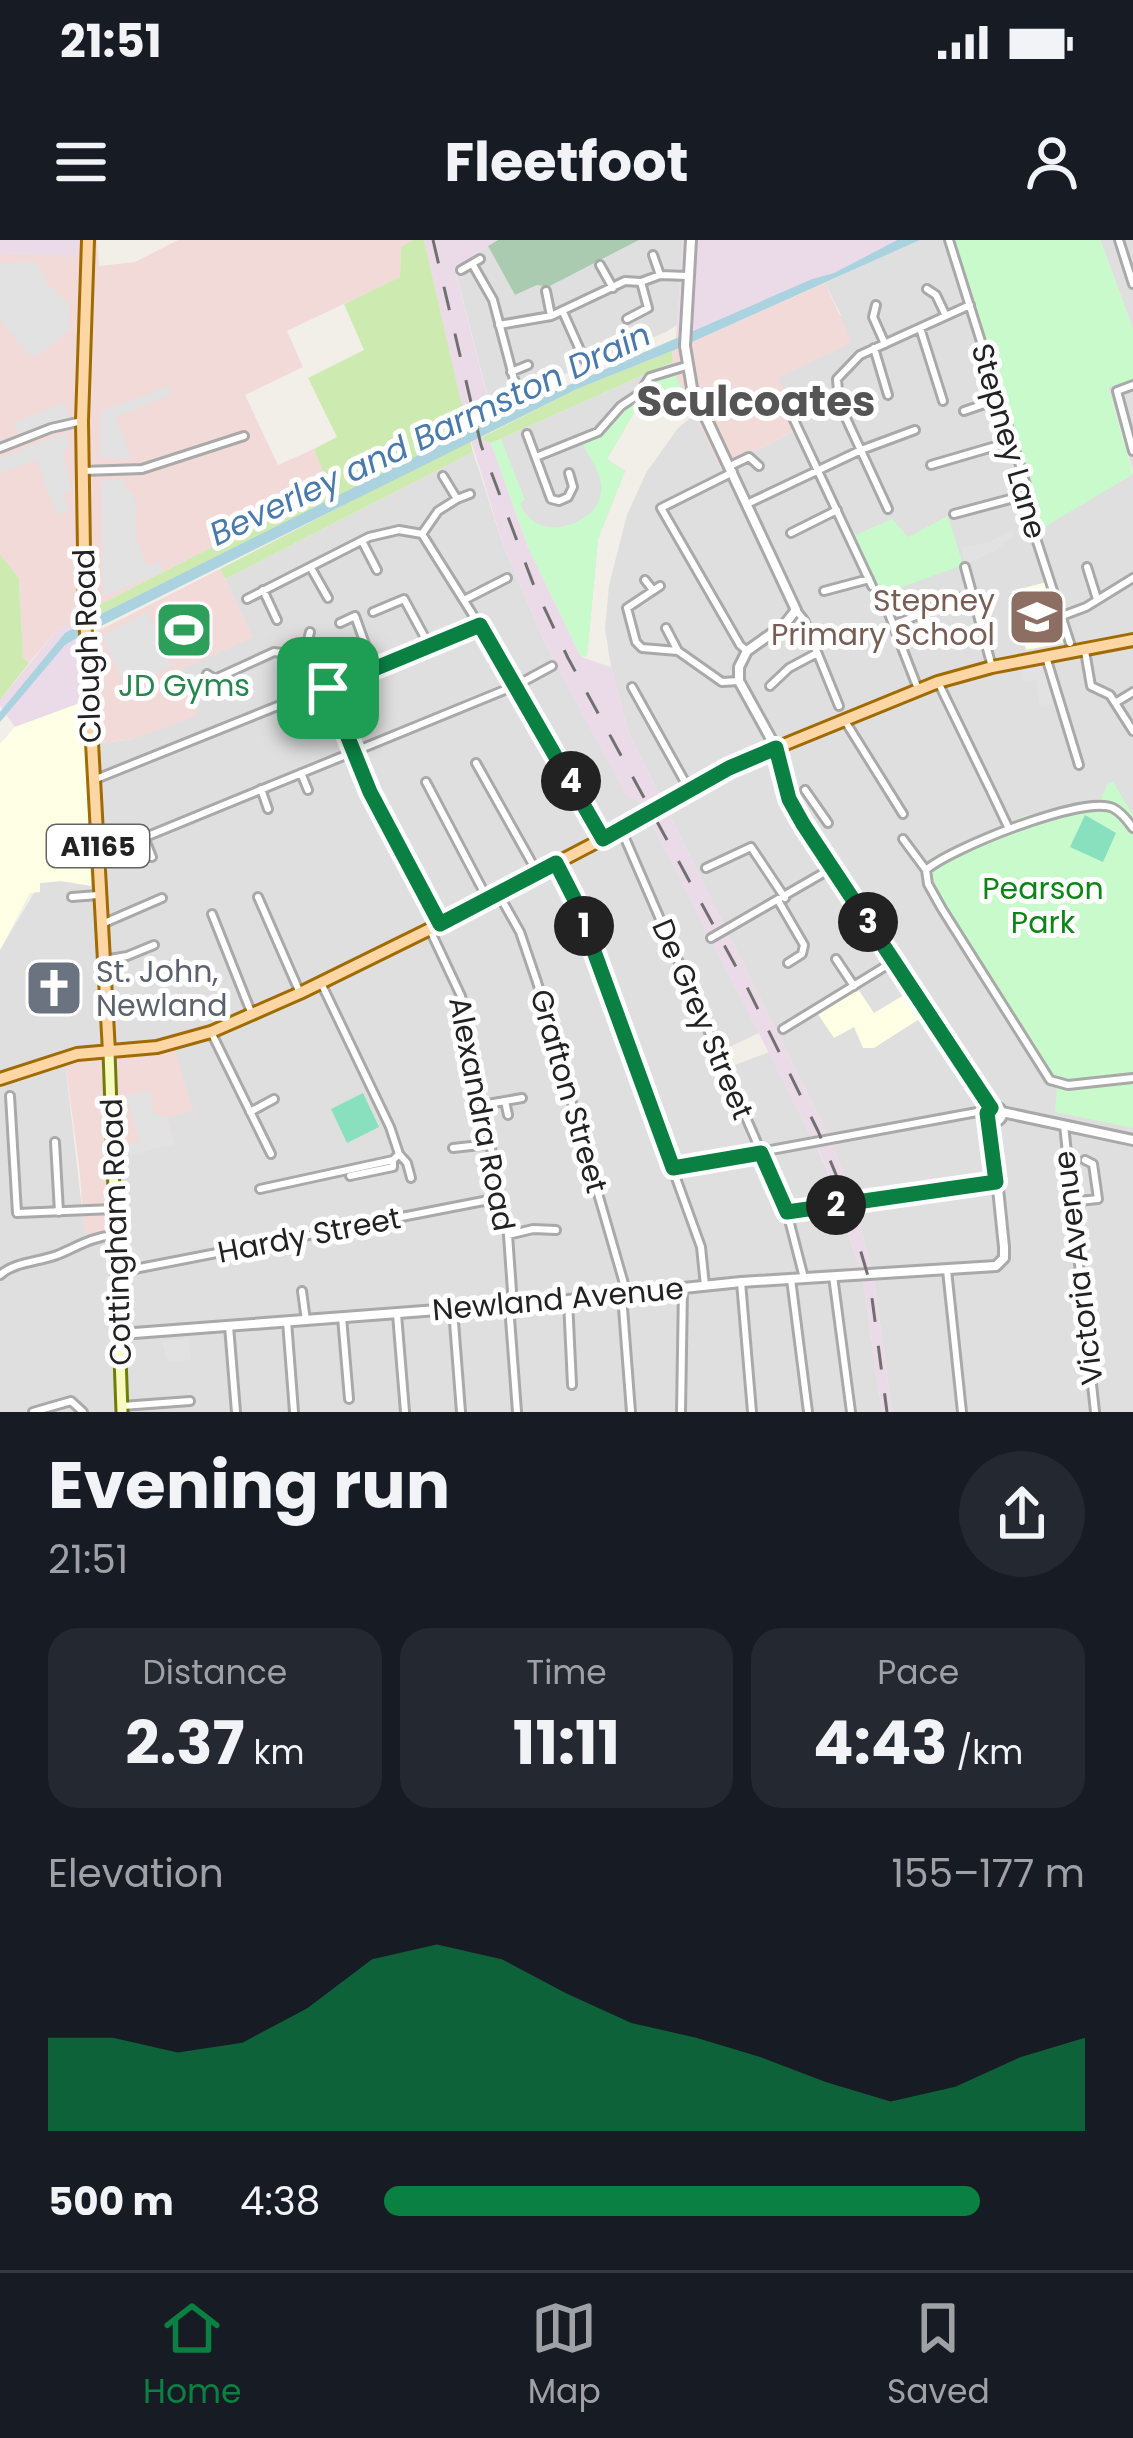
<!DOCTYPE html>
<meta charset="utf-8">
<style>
body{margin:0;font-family:Poppins,sans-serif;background:#242831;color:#f1f3f6;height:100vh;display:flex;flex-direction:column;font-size:45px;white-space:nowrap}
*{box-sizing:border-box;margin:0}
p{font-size:39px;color:#9ea1a6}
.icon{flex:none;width:66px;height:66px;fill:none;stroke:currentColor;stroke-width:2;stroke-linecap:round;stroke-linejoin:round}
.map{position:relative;height:1172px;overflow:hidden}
.drawer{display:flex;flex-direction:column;background:#171b24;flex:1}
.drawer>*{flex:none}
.pin{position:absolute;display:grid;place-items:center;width:102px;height:102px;color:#fff;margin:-51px;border-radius:24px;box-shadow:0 6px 18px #0006}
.km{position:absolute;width:60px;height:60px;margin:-30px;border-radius:50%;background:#222;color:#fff;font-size:33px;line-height:60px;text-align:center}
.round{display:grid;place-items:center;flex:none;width:126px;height:126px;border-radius:63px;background:#242831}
.head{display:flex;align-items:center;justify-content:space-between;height:204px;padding:0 48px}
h1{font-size:66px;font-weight:700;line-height:90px}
.figures{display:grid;grid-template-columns:repeat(3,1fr);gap:18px;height:204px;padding:12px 48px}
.figures div{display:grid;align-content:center;border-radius:30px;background:#242831;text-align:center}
.figures b{font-size:60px;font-weight:700}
.figures small{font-size:33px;font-weight:400}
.figures p{font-size:33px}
.chart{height:336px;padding:24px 48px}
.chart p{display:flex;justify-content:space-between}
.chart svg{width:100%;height:216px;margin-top:12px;fill:#0b8043;opacity:.7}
ul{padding:0 48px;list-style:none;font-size:39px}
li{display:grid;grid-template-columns:192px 144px 1fr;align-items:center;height:90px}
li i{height:30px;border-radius:15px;background:#0b8043}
.status{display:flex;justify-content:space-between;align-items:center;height:84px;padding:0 60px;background:#171b24;direction:ltr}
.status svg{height:33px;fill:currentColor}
header{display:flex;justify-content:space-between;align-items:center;height:156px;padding:0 48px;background:#171b24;font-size:54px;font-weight:700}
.dock{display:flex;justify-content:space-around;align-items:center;height:168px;border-top:3px solid #363941;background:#171b24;font-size:33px;color:#9ea1a6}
.dock a{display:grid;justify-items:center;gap:6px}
.dock .current{color:#0b8043}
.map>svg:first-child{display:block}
.residential{fill:#e0dfdf;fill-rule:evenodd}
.commercial{fill:#f2dad9}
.industrial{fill:#ebdbe8}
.education{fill:#ffffe5}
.grass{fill:#cdebb0}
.cemetery{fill:#aacbaf}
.park{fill:#c8facc}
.pitch{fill:#88e0be}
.parking{fill:#e2e2e2}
.water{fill:#aad3df}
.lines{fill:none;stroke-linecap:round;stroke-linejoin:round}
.minor-casing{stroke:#a9a9a9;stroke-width:12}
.tertiary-casing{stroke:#a9a9a9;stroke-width:14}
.secondary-casing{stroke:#707d05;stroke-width:15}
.primary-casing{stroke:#a06b00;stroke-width:16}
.minor{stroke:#fff;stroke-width:6}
.tertiary{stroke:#fff;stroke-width:8}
.secondary{stroke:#f7fabf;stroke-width:9}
.primary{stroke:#fcd6a4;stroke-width:10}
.rail{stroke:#707070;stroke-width:3;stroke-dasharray:24 24;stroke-linecap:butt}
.route-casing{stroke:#fff;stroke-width:24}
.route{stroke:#0b8043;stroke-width:15}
.labels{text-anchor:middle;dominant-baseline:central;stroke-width:10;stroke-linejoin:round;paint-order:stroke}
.shield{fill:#fff;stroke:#646464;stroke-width:3}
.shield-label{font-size:27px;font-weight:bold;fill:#222}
.street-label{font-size:30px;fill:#222;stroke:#fff}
.education-label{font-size:30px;fill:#785e54;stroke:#fff;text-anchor:end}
.leisure-label{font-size:30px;fill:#27864d;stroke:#fff}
.park-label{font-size:30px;fill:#0c8416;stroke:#fff}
.worship-label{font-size:30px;fill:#5b616d;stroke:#fff;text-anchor:start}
.water-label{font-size:33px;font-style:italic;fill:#4a7aab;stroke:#fff}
.district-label{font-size:42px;font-weight:bold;fill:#555;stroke:#fff}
</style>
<div class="status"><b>21:51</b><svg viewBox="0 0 49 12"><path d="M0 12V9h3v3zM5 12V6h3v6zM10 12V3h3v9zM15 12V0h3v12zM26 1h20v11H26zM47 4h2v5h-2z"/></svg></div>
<header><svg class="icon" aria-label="menu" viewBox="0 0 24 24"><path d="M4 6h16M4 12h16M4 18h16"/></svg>Fleetfoot<svg class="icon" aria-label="person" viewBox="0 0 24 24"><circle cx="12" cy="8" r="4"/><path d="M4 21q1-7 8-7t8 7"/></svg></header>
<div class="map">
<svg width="1133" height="1172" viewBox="0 0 1133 1172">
<rect width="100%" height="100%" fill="#f2efe9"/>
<!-- residential -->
<path class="residential" d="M639,0H683L677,85L666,92L490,165L454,26L488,6L515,55L537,45L548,47Z
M920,0H955L1042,287L1133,234V1172H892L874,1041L856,969L832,903L629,494L611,427L605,389L609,345L627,275L646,233L678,188L695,174L721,229L802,187L777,138L841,75L825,43Z
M1100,0H1133V89L1105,13Z
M673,122L687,159L674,166L660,152L635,171L607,219L625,231L598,299L587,416L491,203Z
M1133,140V231L1108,146Z
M473,212L504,307L546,405L627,556L641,562L759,793L725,809L732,826L769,812L826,926L863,1038L882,1172H0V710L40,643L61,641L91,645L85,505L134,499L181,429L252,397L225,339ZM64,813L166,878L174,903L110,918L85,994Z"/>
<!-- commercial -->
<path class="commercial" d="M77,0H97L99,26L135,22L178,0H413L401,8L400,37L287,91L303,127L245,155L278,225L314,209L330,247L95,367V377L83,376L57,390L29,423L23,417L19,338L0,314V13L78,14Z
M825,43L852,102L778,138L802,187L721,229L675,134L672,111Z
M220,329L253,397L182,429L198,475L134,499L85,505L84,398Z
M172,800L193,870L167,878L174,904L110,918L111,992L84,994L80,934L64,813Z"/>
<!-- industrial -->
<path class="industrial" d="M0,0H77L78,15L0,13Z
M424,0H498L454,27L493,178L479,185L483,200L491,203L528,307L581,417L611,427L629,494L832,903L856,969L874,1041L892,1172H882L863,1038L826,925L641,562L627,557L546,405L504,307L465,181Z
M683,0H897L834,33L812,39L676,98Z
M83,376V462L15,487L0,466V460L57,390Z"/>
<!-- education -->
<path class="education" d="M1047,342L1063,403L1026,410L1012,351Z
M83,462L91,646L61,641L40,643V652L30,653L0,710V504L15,487Z
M858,749L874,773L909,752L924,776L874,808H863L854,787L834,798L818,774Z"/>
<!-- grass -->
<path class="grass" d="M413,0H424L468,192L95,377V367L329,247L314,209L337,197L308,138L364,110L344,64L400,37L401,7Z
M672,111L673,122L491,203L483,200L482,197L577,149Z
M470,200L473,212L225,339L220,329Z
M0,314L19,338L23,417L29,423L0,460Z"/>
<!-- cemetery -->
<path class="cemetery" d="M498,0H639L548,47L537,45L515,55L488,6Z"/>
<!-- park -->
<path class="park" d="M955,0H1100L1133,89V140L1108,147L1133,234L1043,288Z
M672,128L687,159L674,166L660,152L635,171L607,219L625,231L598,299L587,416L581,417L528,307L491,203L501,199L525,260L520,263C535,306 597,285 601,253C604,234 588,217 581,200C618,185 634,144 672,128Z
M948,276L963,325L899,348L884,358L874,347L851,297L892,279L908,297Z
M1113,542L1133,575V888L1055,872L1057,848L1049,843L929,650L930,618L1023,576L1101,559L1108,543Z"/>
<!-- pitch -->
<path class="pitch" d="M1085,575L1116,593L1103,622L1070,607Z
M363,853L379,887L347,903L331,869Z"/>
<!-- parking -->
<path class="parking" d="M36,22L47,43L70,65L69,90L44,111L31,117L0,80V23Z
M168,146L171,155L116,177L132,219L100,217V172Z
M64,162L70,177L20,198L14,183Z
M65,193L70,208L62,211L72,250L63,254L69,270L57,275L36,220L0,233V218Z
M125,239V250L132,251L136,265V298L147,326L159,321L163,332L103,356L101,241Z
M1013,290L1015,296L991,313L965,324L961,308L989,302Z
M147,372L172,426L126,448L102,396Z
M1044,425L1053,464L1040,467L1036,440L1023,442L1021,431Z
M150,851L153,872L166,878L174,904L126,916L124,905L139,901L126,855Z
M189,1098L191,1120L168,1122L162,1101Z"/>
<!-- water -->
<path class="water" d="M897,0H920L672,111L577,149L75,399L65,405L0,482V472L65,393L95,377L493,178L812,39L834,33Z"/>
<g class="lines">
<!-- minor casing -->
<g class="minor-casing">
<path id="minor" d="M949,0L1029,254L1032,286L1070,403
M1119,0L1133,44
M653,15L660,35
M473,25L493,60L516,147
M600,25L613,48
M461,30L480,19
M927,49L936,55L946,76
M546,51L551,76
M876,65L873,77L885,104
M563,72L584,119
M627,79L648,68L641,42L660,35L688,36
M499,85L551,76L625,41L641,42
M920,88L943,161
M874,108L888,155
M511,132L528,125
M1133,145L1117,151L1133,211
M787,165L872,346
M964,171L999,159
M527,194L551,259L559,261L568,257L573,247L569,233
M0,208L51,188L82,181
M536,217L598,192L621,166L639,154L650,137L686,126
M931,225L1013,201
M730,226L749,217L759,226
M83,231L142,229L244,196
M733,232L661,268L740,405L747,411
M457,259L470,254
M747,264L861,210L915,190
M888,269L839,163L837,139L860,115L970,65
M954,274L1029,254
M791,293L837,270
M422,294L438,271L457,259L443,236
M362,301L377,330
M965,327L992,427
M1087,327L1097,359
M311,328L328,358
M645,340L653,350
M660,346L627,368L636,402L642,408L678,411L722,442L739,441
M263,350L277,380
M824,351L869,339
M247,359L369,297L399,290L422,294L517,445L603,599
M466,359L507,338
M884,361L918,449
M936,364L971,355
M796,370L804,380L839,466
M373,372L404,359L430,407
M1062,376L1086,367L1133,338
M340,383L355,376L374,429
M893,385L916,376
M666,388L678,411
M310,392L308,400L317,404
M1085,411L1091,446L1110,455L1133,491
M292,414L308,400
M1046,417L1079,525
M207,434L215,439L213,449
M215,439L274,412L292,414L314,455
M938,442L990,549
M770,446L789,428L817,413
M632,447L690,551
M328,448L370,552L439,683
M1115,463L1133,452
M845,481L903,574
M476,523L537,632
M301,533L308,550
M96,539L479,385
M426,542L487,658
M261,549L268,569
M805,550L828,583
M991,551L1009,589
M1133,588C1128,581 1121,572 1113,568C1085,554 949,609 926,630L928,644L942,669L1050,840L1068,845L1133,838
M621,589L787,972L804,1038
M144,597L152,617
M903,599L926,630
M99,616L517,445L552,426
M556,623L576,662L701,1007L705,1046
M706,628L751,607L785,658
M498,653L520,692L537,742L627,1054
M72,657L98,655
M258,657L300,753
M779,662L804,705L802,714L788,723
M212,674L251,772
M102,684L162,658
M430,690L461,756L508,995L513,1065
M711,698L832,628
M836,719L854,746
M104,720L127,716L154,705
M783,789L894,721
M211,792L271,914
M10,856L17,973L113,969
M505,861L508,875
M482,865L522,858
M250,872L274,859
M1064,885L1095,1172
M55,902L59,972
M453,908L489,904
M399,914L407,923L411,938
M673,928L988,870
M350,936L393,927V920
M260,949L393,920L399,914L390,887L321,743
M1069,962L1098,959L1093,924L1085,920
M787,972L996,942
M508,995L533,989L556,990
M947,1030L962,1172
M119,1032L499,958
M0,1035C14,1022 38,1022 57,1015C77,1007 91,997 114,995
M833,1036L851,1172
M791,1039L808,1172
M741,1042L752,1172
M302,1051L306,1081
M622,1055L631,1172
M568,1060L572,1145
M509,1065L517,1172
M453,1069L461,1172
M397,1074L405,1172
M342,1077L349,1159
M287,1081L294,1172
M229,1086L236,1172
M122,1166L190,1161
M33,1172L71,1161L83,1172
M681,1172L683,1048"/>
</g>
<!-- tertiary casing -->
<g class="tertiary-casing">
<path id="tertiary" d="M691,0L685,106L692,148L796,370L785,384L747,411L739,427V441L776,508L789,559L803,584L991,867
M988 874a7 7 0 1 1 14 0a7 7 0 1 1-14 0Z
M1002,872L1133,900
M121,1094L568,1060L741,1042L996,1026L1004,1018V1007L991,880"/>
</g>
<!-- secondary casing -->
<g class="secondary-casing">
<path id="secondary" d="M109,812L122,1172"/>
</g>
<!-- primary casing -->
<g class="primary-casing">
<path id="primary" d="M88,0L82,181L85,375L109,812
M0,839L77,814L157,807L211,792L300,753L430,689L637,581L729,528L776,508L938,442L992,427L1133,400"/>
</g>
<!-- minor -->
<use href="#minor" class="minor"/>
<!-- tertiary -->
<use href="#tertiary" class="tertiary"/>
<!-- secondary -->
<use href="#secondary" class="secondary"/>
<!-- primary -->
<use href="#primary" class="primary"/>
<!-- rail -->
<path class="rail" d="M433,0L481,205L534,346L568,418L747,747L818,891L844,954L870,1043L887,1172"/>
</g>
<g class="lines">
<!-- route casing -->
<g class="route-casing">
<path id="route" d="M480,385L603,599L729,528L776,508L789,559L803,584L991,868L987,873L996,942L787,972L761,913L673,928L576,662L556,623L440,684L370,552L328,448Z"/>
</g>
<!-- route -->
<use href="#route" class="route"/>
</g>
<!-- icons -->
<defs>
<g id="school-square" transform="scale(3)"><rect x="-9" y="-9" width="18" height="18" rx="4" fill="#8d6e63" stroke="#fff"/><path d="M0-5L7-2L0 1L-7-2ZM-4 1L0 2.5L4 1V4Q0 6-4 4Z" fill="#fff"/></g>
<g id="stadium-square" transform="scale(3)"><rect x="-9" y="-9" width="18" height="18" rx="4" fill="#2e9e5b" stroke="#fff"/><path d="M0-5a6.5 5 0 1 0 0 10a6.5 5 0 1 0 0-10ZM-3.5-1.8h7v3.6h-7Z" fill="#fff"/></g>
<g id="church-square" transform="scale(3)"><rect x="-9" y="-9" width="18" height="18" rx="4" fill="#6b7280" stroke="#fff"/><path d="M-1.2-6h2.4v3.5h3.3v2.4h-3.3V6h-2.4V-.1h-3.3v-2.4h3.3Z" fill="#fff"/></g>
</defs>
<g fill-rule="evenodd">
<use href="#school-square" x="1037" y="377"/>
<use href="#stadium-square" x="184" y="390"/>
<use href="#church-square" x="54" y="748"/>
</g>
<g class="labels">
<!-- shield labels -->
<rect class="shield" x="47" y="585" width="102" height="42" rx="9"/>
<g class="shield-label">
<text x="98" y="606">A1165</text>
</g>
<!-- street labels -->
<g class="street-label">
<text transform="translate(1009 201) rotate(74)">Stepney Lane</text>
<text transform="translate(87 406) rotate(-92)">Clough Road</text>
<text transform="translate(703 779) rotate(67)">De Grey Street</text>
<text transform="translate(569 851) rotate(74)">Grafton Street</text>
<text transform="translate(482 874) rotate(79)">Alexandra Road</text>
<text transform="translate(116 992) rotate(-92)">Cottingham Road</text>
<text transform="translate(309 995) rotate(-11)">Hardy Street</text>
<text transform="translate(1078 1028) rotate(-97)">Victoria Avenue</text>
<text transform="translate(558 1059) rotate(-5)">Newland Avenue</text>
</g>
<!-- education labels -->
<g class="education-label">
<text x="995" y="360">Stepney<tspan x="995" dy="34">Primary School</tspan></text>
</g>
<!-- leisure labels -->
<g class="leisure-label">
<text x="184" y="445">JD Gyms</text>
</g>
<!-- park labels -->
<g class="park-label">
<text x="1043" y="648">Pearson<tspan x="1043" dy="34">Park</tspan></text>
</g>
<!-- worship labels -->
<g class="worship-label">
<text x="96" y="731">St. John,<tspan x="96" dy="34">Newland</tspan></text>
</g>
<!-- water labels -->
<g class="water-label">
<text transform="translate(430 194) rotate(-25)">Beverley and Barmston Drain</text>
</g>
<!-- district labels -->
<g class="district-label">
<text x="756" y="161">Sculcoates</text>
</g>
</g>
</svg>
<div class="pin" style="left:328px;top:448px;background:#1e9e55"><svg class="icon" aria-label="arrive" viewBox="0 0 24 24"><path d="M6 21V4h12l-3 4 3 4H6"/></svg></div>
<b class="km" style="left:584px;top:686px">1</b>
<b class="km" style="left:836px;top:965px">2</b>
<b class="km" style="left:868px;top:682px">3</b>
<b class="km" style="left:571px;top:541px">4</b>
</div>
<section class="drawer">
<div class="head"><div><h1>Evening run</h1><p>21:51</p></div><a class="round"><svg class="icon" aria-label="share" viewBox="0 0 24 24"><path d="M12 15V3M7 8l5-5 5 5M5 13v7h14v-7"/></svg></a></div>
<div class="figures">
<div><p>Distance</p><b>2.37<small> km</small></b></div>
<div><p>Time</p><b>11:11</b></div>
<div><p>Pace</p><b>4:43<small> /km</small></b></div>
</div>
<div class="chart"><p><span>Elevation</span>155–177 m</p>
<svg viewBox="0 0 160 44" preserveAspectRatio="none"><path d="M0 44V25L10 25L20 28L30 26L40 19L50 9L60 6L70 9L80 16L90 22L100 25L110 29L120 34L130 38L140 35L150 29L160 25V44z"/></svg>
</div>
<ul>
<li><b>500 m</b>4:38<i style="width:85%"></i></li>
</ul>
</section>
<nav class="dock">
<a class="current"><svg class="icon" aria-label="home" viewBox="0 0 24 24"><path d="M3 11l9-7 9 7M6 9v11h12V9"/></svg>Home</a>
<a><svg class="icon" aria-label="map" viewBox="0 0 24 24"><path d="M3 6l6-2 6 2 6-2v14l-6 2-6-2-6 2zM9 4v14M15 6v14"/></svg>Map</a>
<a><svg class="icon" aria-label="saved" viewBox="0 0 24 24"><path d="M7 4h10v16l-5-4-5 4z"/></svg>Saved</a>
</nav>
